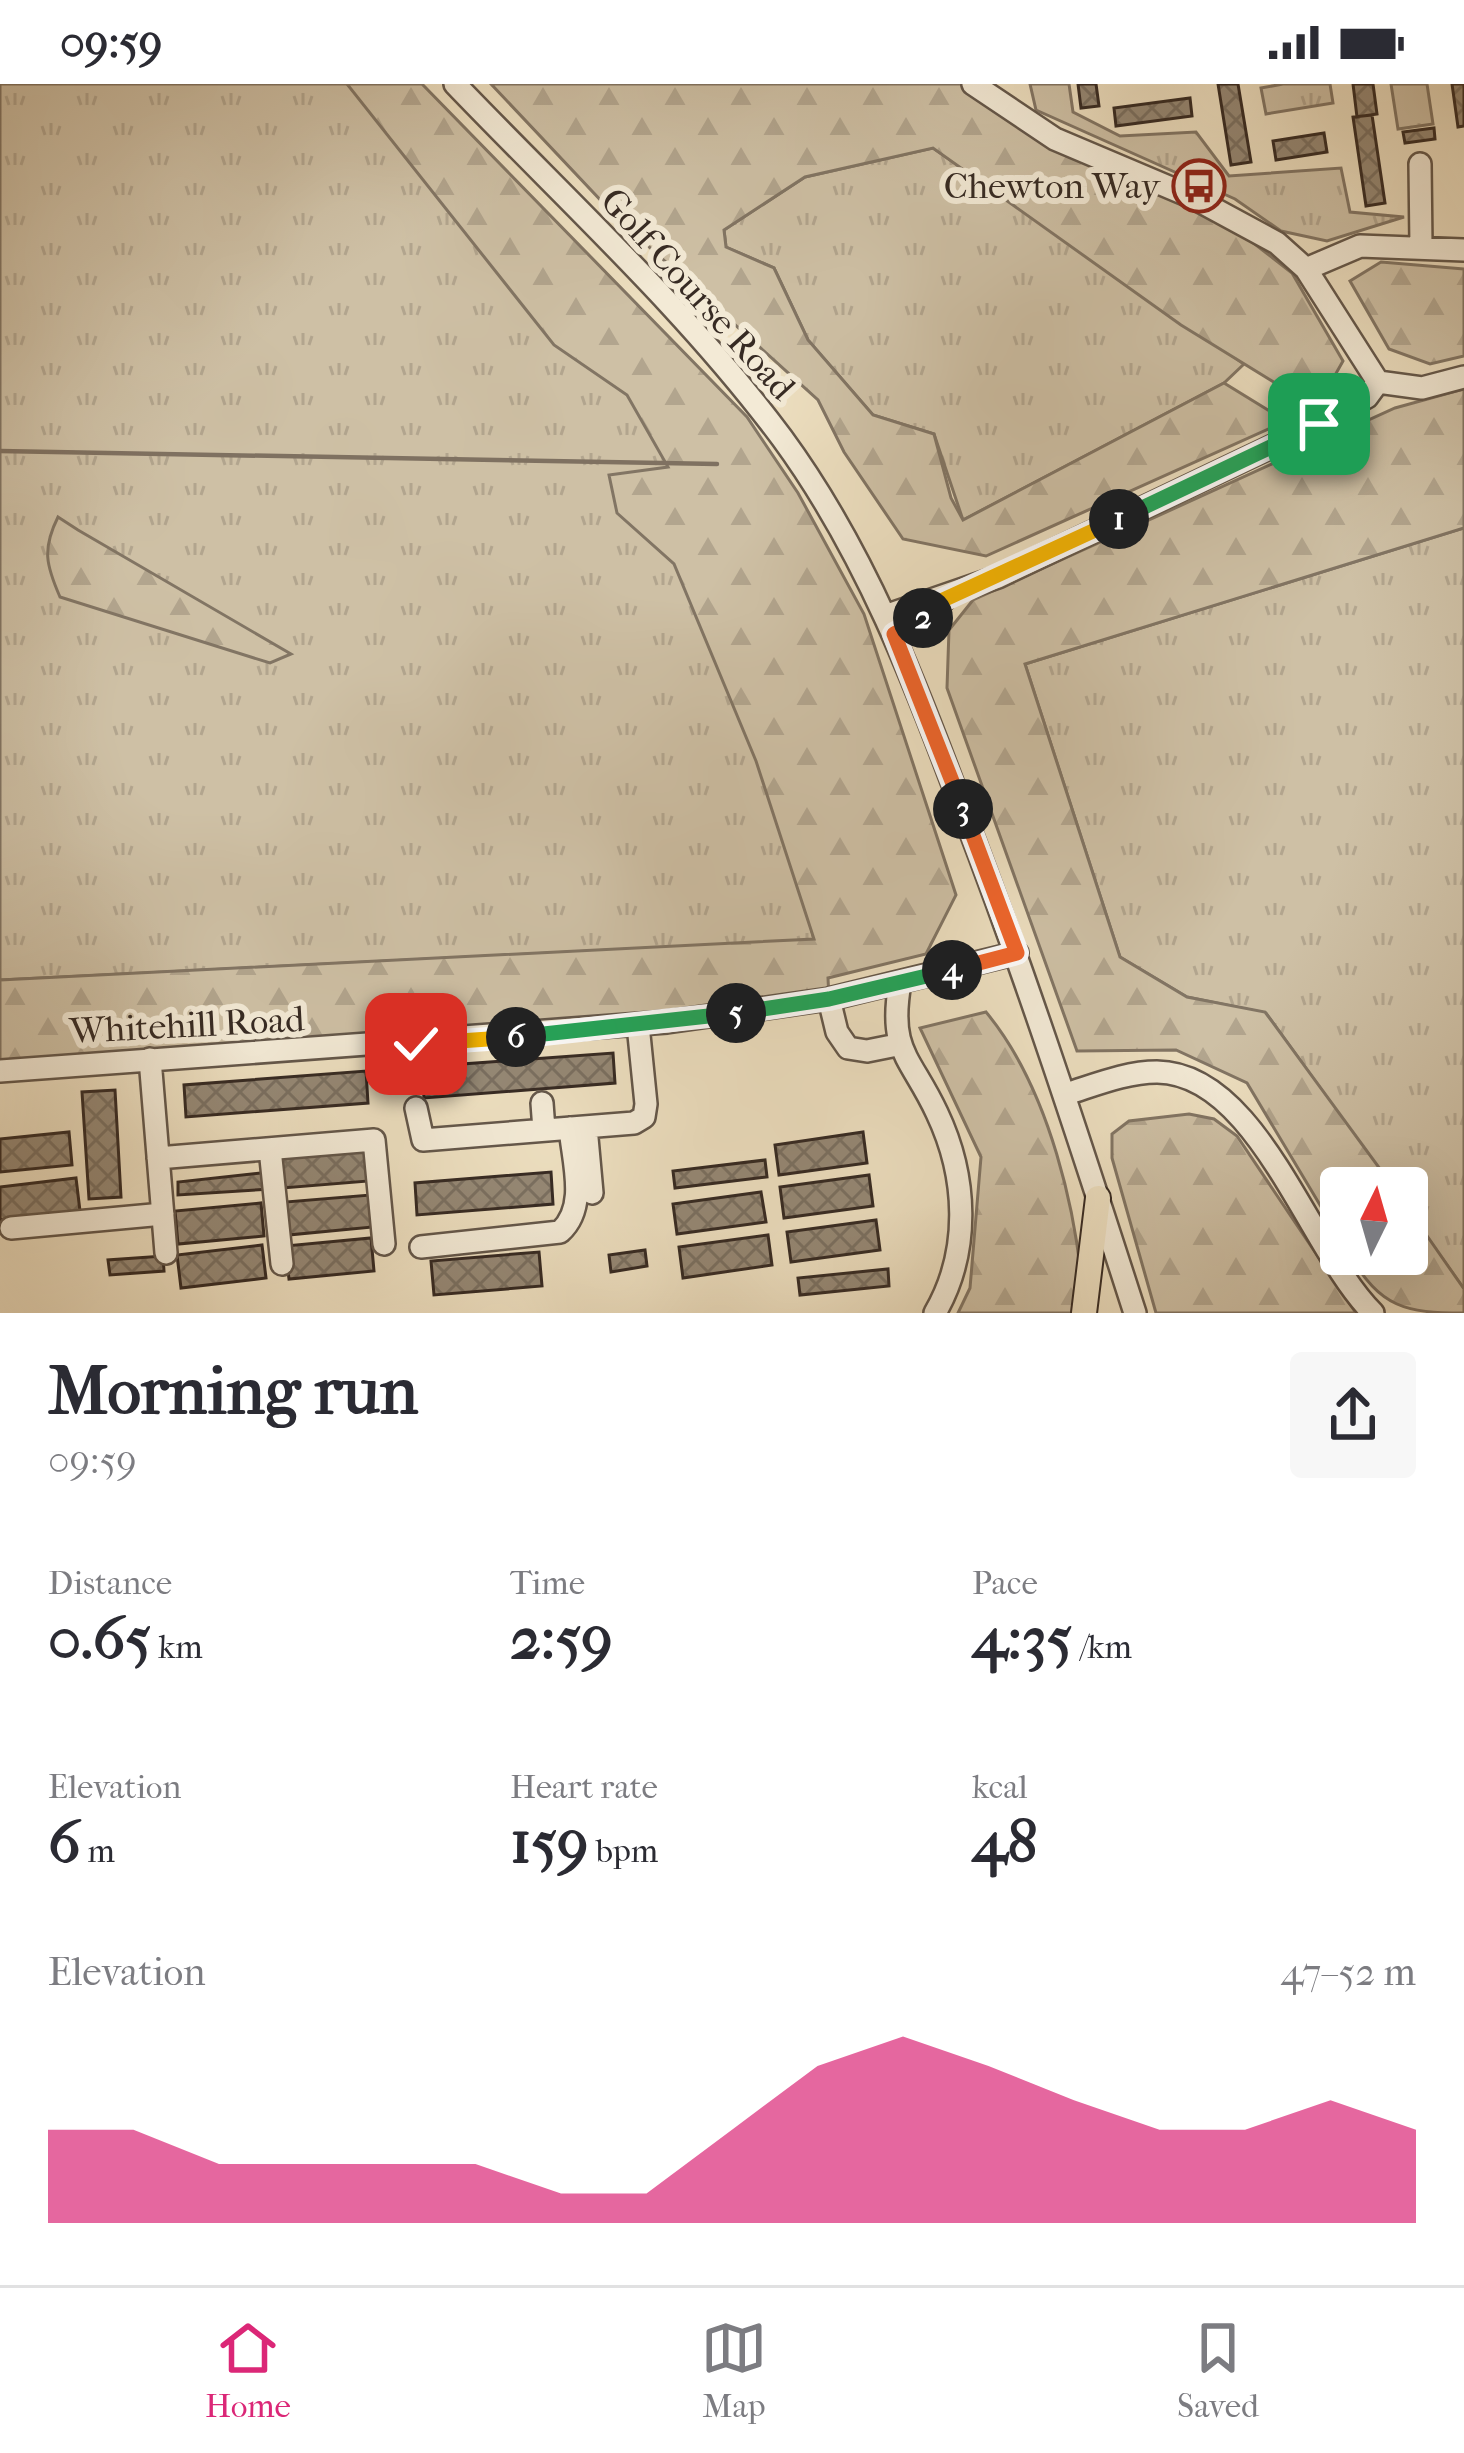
<!DOCTYPE html>
<meta charset="utf-8">
<style>
body{margin:0;font-family:"IM FELL French Canon",serif;background:#f7f7f7;color:#2b2b33;height:100vh;display:flex;flex-direction:column;font-size:45px;white-space:nowrap}
*{box-sizing:border-box;margin:0}
p{font-size:39px;color:#7c7c81}
.icon{flex:none;width:66px;height:66px;fill:none;stroke:currentColor;stroke-width:2;stroke-linecap:round;stroke-linejoin:round}
.map{position:relative;height:1229px;overflow:hidden}
.sheet{display:flex;flex-direction:column;background:#fff;flex:1}
.sheet>*{flex:none}
.needle{width:78px;rotate:5deg}
.tools{position:absolute;left:1320px;top:1083px;display:grid;gap:24px}
.tools a{display:grid;place-items:center;width:108px;height:108px;border-radius:12px;background:#fff;box-shadow:0 12px 48px #0002;font-size:60px}
.pin{position:absolute;display:grid;place-items:center;width:102px;height:102px;color:#fff;margin:-51px;border-radius:24px;box-shadow:0 6px 18px #0006}
.km{position:absolute;width:60px;height:60px;margin:-30px;border-radius:50%;background:#222;color:#fff;font-size:33px;line-height:60px;text-align:center}
.round{display:grid;place-items:center;flex:none;width:126px;height:126px;border-radius:12px;background:#f7f7f7}
.headline{display:flex;align-items:center;justify-content:space-between;height:204px;padding:0 48px}
h1{font-size:66px;font-weight:800;line-height:90px}
.stats{display:grid;grid-template-columns:repeat(3,1fr);gap:18px;height:204px;padding:12px 48px}
.stats div{display:grid;align-content:center}
.stats b{font-size:60px;font-weight:800}
.stats small{font-size:33px;font-weight:400}
.stats p{font-size:33px}
.chart{height:336px;padding:24px 48px}
.chart p{display:flex;justify-content:space-between}
.chart svg{width:100%;height:216px;margin-top:12px;fill:#db2777;opacity:.7}
.status{display:flex;justify-content:space-between;align-items:center;height:84px;padding:0 60px;background:#fff;direction:ltr}
.status svg{height:33px;fill:currentColor}
.menu{display:flex;justify-content:space-around;align-items:center;height:168px;border-top:3px solid #e1e1e2;background:#fff;font-size:33px;color:#7c7c81}
.menu a{display:grid;justify-items:center;gap:6px}
.menu .selected{color:#db2777}
.map>svg:first-child{display:block}
.grass{fill:url(#grass-tufts);stroke:#827564;stroke-width:3}
.forest{fill:url(#forest-firs);stroke:#827564;stroke-width:3}
.lines{fill:none;stroke-linecap:round;stroke-linejoin:round}
.stream{stroke:#7f7161;stroke-width:4.5}
.building{fill:url(#building-cross-hatch);stroke:#362a23;stroke-width:3}
.minor-casing{stroke:#64574a;stroke-width:26}
.major-casing{stroke:#362a23;stroke-width:28}
.minor{stroke:#f3ead6;stroke-width:21}
.major{stroke:#eddfc0;stroke-width:24}
.split-1-casing{stroke:#fff;stroke-width:24}
.split-2-casing{stroke:#fff;stroke-width:24}
.split-3-casing{stroke:#fff;stroke-width:24}
.split-4-casing{stroke:#fff;stroke-width:24}
.split-5-casing{stroke:#fff;stroke-width:24}
.split-6-casing{stroke:#fff;stroke-width:24}
.split-7-casing{stroke:#fff;stroke-width:24}
.split-1{stroke:#22a559;stroke-width:15}
.split-2{stroke:#f5b400;stroke-width:15}
.split-3{stroke:#f0652b;stroke-width:15}
.split-4{stroke:#f0652b;stroke-width:15}
.split-5{stroke:#22a559;stroke-width:15}
.split-6{stroke:#22a559;stroke-width:15}
.split-7{stroke:#f5b400;stroke-width:15}
.labels{text-anchor:middle;dominant-baseline:central;stroke-width:12;stroke-linejoin:round;paint-order:stroke}
.poi-label{font-size:36px;fill:#362a23;stroke:#f3ead6;text-anchor:end}
.street-label{font-size:36px;fill:#362a23;stroke:#f3ead6}
</style>
<div class="status"><b>09:59</b><svg viewBox="0 0 49 12"><path d="M0 12V9h3v3zM5 12V6h3v6zM10 12V3h3v9zM15 12V0h3v12zM26 1h20v11H26zM47 4h2v5h-2z"/></svg></div>
<div class="map">
<svg width="1464" height="1229" viewBox="0 0 1464 1229">
<defs>
<pattern id="grass-tufts" width="24" height="20" patternUnits="userSpaceOnUse" patternTransform="scale(3)"><rect width="24" height="20" fill="#cec0a5"/><path d="M3 7l-1-3M5 7V3M7 7l1-3M15 17l-1-3M17 17v-4M19 17l1-3" fill="none" stroke="#b2a58e"/></pattern>
<pattern id="forest-firs" width="22" height="20" patternUnits="userSpaceOnUse" patternTransform="scale(3)"><rect width="22" height="20" fill="#cec0a5"/><path d="M5 1l3.5 6h-7zM16 11l3.5 6h-7z" fill="#b2a58e"/></pattern>
<pattern id="building-cross-hatch" width="8" height="8" patternUnits="userSpaceOnUse" patternTransform="scale(3)"><rect width="8" height="8" fill="#958875"/><path d="M0 0l8 8M0 8l8-8" fill="none" stroke="#7a6f60"/></pattern>
</defs>
<rect width="100%" height="100%" fill="#eddfc0"/>
<filter id="stains"><feTurbulence type="fractalNoise" baseFrequency=".00167" numOctaves="4"/><feColorMatrix values="0 0 0 0 .2 0 0 0 0 .09 0 0 0 0 .02 0 0 0 .5 -.17"/></filter>
<radialGradient id="worn" r=".72"><stop offset=".6" stop-color="#630" stop-opacity="0"/><stop offset="1" stop-color="#630" stop-opacity=".3"/></radialGradient>
<!-- grass -->
<path class="grass" d="M0,0H360L643,308L761,631L814,856L0,896Z
M1030,0H1069L1073,28L1120,52L1196,48L1229,92L1341,84L1350,128L1404,133L1327,157L1281,147L1235,115L1036,26Z
M1283,0H1330L1333,19L1266,30L1261,4Z
M1391,0H1427L1433,40L1398,45Z
M933,64L1244,280L1224,299L963,436L934,350L873,331L808,256L774,184L726,163L724,146L805,93Z
M1464,444V1205L1407,1125V1104H1392L1266,929L1187,913L1120,873L1025,580Z"/>
<!-- forest -->
<path class="forest" d="M347,0H422L747,333L798,409L864,530L956,811L926,870L828,894L829,915L0,987V896L814,855L756,677L674,480L617,429L609,391L668,383L627,311L554,261Z
M491,0H973L1247,154L1292,189L1343,277L1325,309L1308,319L1181,241L933,64L805,93L724,146L726,163L774,184L808,256L873,331L934,350L951,414L963,436L1224,299L1286,337L986,472L903,455L844,368L818,316L636,151L628,137L608,124Z
M1381,178L1464,185V272L1430,280L1389,265L1350,197Z
M1464,305V444L1025,580L1120,873L1187,913L1265,928L1394,1104H1341V1156L1247,999L1176,966L1077,967L947,604L949,546L973,516L1395,324Z
M58,433L78,446L291,570L270,579L60,513C46,481 42,465 58,433Z
M986,928C1049,1004 1079,1131 1084,1229H958L970,1204L981,1073L920,944Z
M1189,1030L1214,1035L1237,1052L1356,1229H1156L1112,1074V1050L1129,1037Z
M1407,1123L1464,1205V1229C1405,1229 1381,1224 1349,1170H1407Z"/>
<g class="lines">
<!-- stream -->
<path class="stream" d="M0,367L717,380"/>
</g>
<!-- building -->
<path class="building" d="M1096,0L1099,22L1081,24L1078,0Z
M1218,0H1238L1251,78L1231,81Z
M1373,0L1377,30L1357,33L1353,0Z
M1452,0H1464V42L1458,43Z
M1190,14L1192,32L1116,42L1114,24Z
M1372,31L1385,119L1366,122L1353,33Z
M1434,44L1435,55L1405,59L1403,48Z
M1324,49L1327,68L1276,76L1273,57Z
M613,969L615,999L424,1014L422,983Z
M366,987L368,1019L186,1033L184,1001Z
M115,1006L121,1113L89,1115L82,1008Z
M69,1048L72,1081L0,1088V1055Z
M863,1048L867,1079L779,1091L775,1061Z
M366,1064L369,1097L283,1104L280,1071Z
M765,1076L767,1093L675,1104L673,1087Z
M270,1088L271,1105L178,1111V1098Z
M551,1088L553,1120L417,1131L415,1099Z
M869,1091L873,1122L784,1134L780,1103Z
M76,1094L80,1127L0,1136V1103Z
M761,1108L766,1138L677,1150L673,1120Z
M370,1111L373,1143L288,1151L285,1118Z
M261,1119L264,1152L178,1160L175,1127Z
M876,1136L880,1166L791,1178L787,1148Z
M768,1151L772,1181L683,1194L679,1163Z
M371,1154L374,1187L289,1195L285,1162Z
M262,1161L266,1194L181,1204L177,1171Z
M645,1166L647,1182L611,1188L609,1171Z
M539,1168L542,1202L434,1211L431,1177Z
M163,1172L164,1187L110,1191L108,1176Z
M888,1185L889,1202L800,1211L798,1194Z"/>
<g class="lines">
<!-- minor casing -->
<g class="minor-casing">
<path id="minor" d="M455,0C566,116 686,225 782,354C865,467 916,600 964,730C1027,895 1081,1061 1135,1229
M973,0L1055,55L1192,113L1277,159L1306,185L1378,298
M1420,80L1421,162
M1306,185L1360,162L1464,166
M1378,298L1422,304L1464,293
M885,532L998,493L1319,340L1367,313L1378,298
M894,550L943,517
M900,899C888,968 911,973 937,1029C967,1092 971,1167 935,1229
M829,915L837,948L848,964L867,967L897,961
M150,975L166,1169
M0,987L667,938L829,915L1017,869
M1066,1010C1095,1001 1126,988 1157,988C1258,989 1309,1166 1373,1229
M542,1019L544,1046
M416,1024L423,1056L634,1039L644,1033L646,1020L638,941
M586,1043L592,1109
M270,1065L282,1180
M158,1074L374,1056L384,1160
M11,1144L163,1130
M421,1163L560,1148C588,1123 573,1078 570,1044"/>
</g>
<!-- major casing -->
<g class="major-casing">
<path id="major" d="M1084,1229L1098,1114"/>
</g>
<!-- minor -->
<use href="#minor" class="minor"/>
<!-- major -->
<use href="#major" class="major"/>
</g>
<g class="lines">
<!-- split-1 casing -->
<g class="split-1-casing">
<path id="split-1" d="M1119,435L1319,340"/>
</g>
<!-- split-2 casing -->
<g class="split-2-casing">
<path id="split-2" d="M923,534L943,516L1119,435"/>
</g>
<!-- split-3 casing -->
<g class="split-3-casing">
<path id="split-3" d="M923,534L894,550L963,725"/>
</g>
<!-- split-4 casing -->
<g class="split-4-casing">
<path id="split-4" d="M952,886L1017,869L963,725"/>
</g>
<!-- split-5 casing -->
<g class="split-5-casing">
<path id="split-5" d="M736,929L829,915L952,886"/>
</g>
<!-- split-6 casing -->
<g class="split-6-casing">
<path id="split-6" d="M516,953L736,929"/>
</g>
<!-- split-7 casing -->
<g class="split-7-casing">
<path id="split-7" d="M416,960L516,953"/>
</g>
<!-- split-1 -->
<use href="#split-1" class="split-1"/>
<!-- split-2 -->
<use href="#split-2" class="split-2"/>
<!-- split-3 -->
<use href="#split-3" class="split-3"/>
<!-- split-4 -->
<use href="#split-4" class="split-4"/>
<!-- split-5 -->
<use href="#split-5" class="split-5"/>
<!-- split-6 -->
<use href="#split-6" class="split-6"/>
<!-- split-7 -->
<use href="#split-7" class="split-7"/>
</g>
<!-- icons -->
<defs>
<g id="bus-ring" transform="scale(2.7)"><circle r="9.5" fill="#f3ead6" stroke="#8f2418" stroke-width="1.5"/><path d="M-5-6H5V4H4V6H2V4H-2V6H-4V4H-5ZM-3.5-4V0h7V-4ZM-3.5 1.2v1.5H-2V1.2ZM2 1.2v1.5H3.5V1.2Z" fill="#8f2418"/></g>
</defs>
<g fill-rule="evenodd">
<use href="#bus-ring" x="1199" y="102"/>
</g>
<g class="labels">
<!-- poi labels -->
<g class="poi-label">
<text x="1160" y="102">Chewton Way</text>
</g>
<!-- street labels -->
<g class="street-label">
<text transform="translate(698 210) rotate(48)">Golf Course Road</text>
<text transform="translate(187 941) rotate(-3)">Whitehill Road</text>
</g>
</g>
<rect width="100%" height="100%" filter="url(#stains)"/>
<rect width="100%" height="100%" fill="url(#worn)"/>
</svg>
<div class="tools">
<a><svg class="needle" viewBox="-14 -14 28 28"><path d="M0-13l5 13h-10z" fill="#e53935"/><path d="M0 13l5-13h-10z" fill="#7c7c81"/></svg></a>
</div>
<div class="pin" style="left:1319px;top:340px;background:#1e9e55"><svg class="icon" aria-label="arrive" viewBox="0 0 24 24"><path d="M6 21V4h12l-3 4 3 4H6"/></svg></div>
<div class="pin" style="left:416px;top:960px;background:#d93025"><svg class="icon" aria-label="check" viewBox="0 0 24 24"><path d="M5 12l5 5 9-10"/></svg></div>
<b class="km" style="left:1119px;top:435px">1</b>
<b class="km" style="left:923px;top:534px">2</b>
<b class="km" style="left:963px;top:725px">3</b>
<b class="km" style="left:952px;top:886px">4</b>
<b class="km" style="left:736px;top:929px">5</b>
<b class="km" style="left:516px;top:953px">6</b>
</div>
<section class="sheet">
<div class="headline"><div><h1>Morning run</h1><p>09:59</p></div><a class="round"><svg class="icon" aria-label="share" viewBox="0 0 24 24"><path d="M12 15V3M7 8l5-5 5 5M5 13v7h14v-7"/></svg></a></div>
<div class="stats">
<div><p>Distance</p><b>0.65<small> km</small></b></div>
<div><p>Time</p><b>2:59</b></div>
<div><p>Pace</p><b>4:35<small> /km</small></b></div>
</div>
<div class="stats">
<div><p>Elevation</p><b>6<small> m</small></b></div>
<div><p>Heart rate</p><b>159<small> bpm</small></b></div>
<div><p>kcal</p><b>48</b></div>
</div>
<div class="chart"><p><span>Elevation</span>47–52 m</p>
<svg viewBox="0 0 160 44" preserveAspectRatio="none"><path d="M0 44V25L10 25L20 32L30 32L40 32L50 32L60 38L70 38L80 25L90 12L100 6L110 12L120 19L130 25L140 25L150 19L160 25V44z"/></svg>
</div>
</section>
<nav class="menu">
<a class="selected"><svg class="icon" aria-label="home" viewBox="0 0 24 24"><path d="M3 11l9-7 9 7M6 9v11h12V9"/></svg>Home</a>
<a><svg class="icon" aria-label="map" viewBox="0 0 24 24"><path d="M3 6l6-2 6 2 6-2v14l-6 2-6-2-6 2zM9 4v14M15 6v14"/></svg>Map</a>
<a><svg class="icon" aria-label="saved" viewBox="0 0 24 24"><path d="M7 4h10v16l-5-4-5 4z"/></svg>Saved</a>
</nav>
